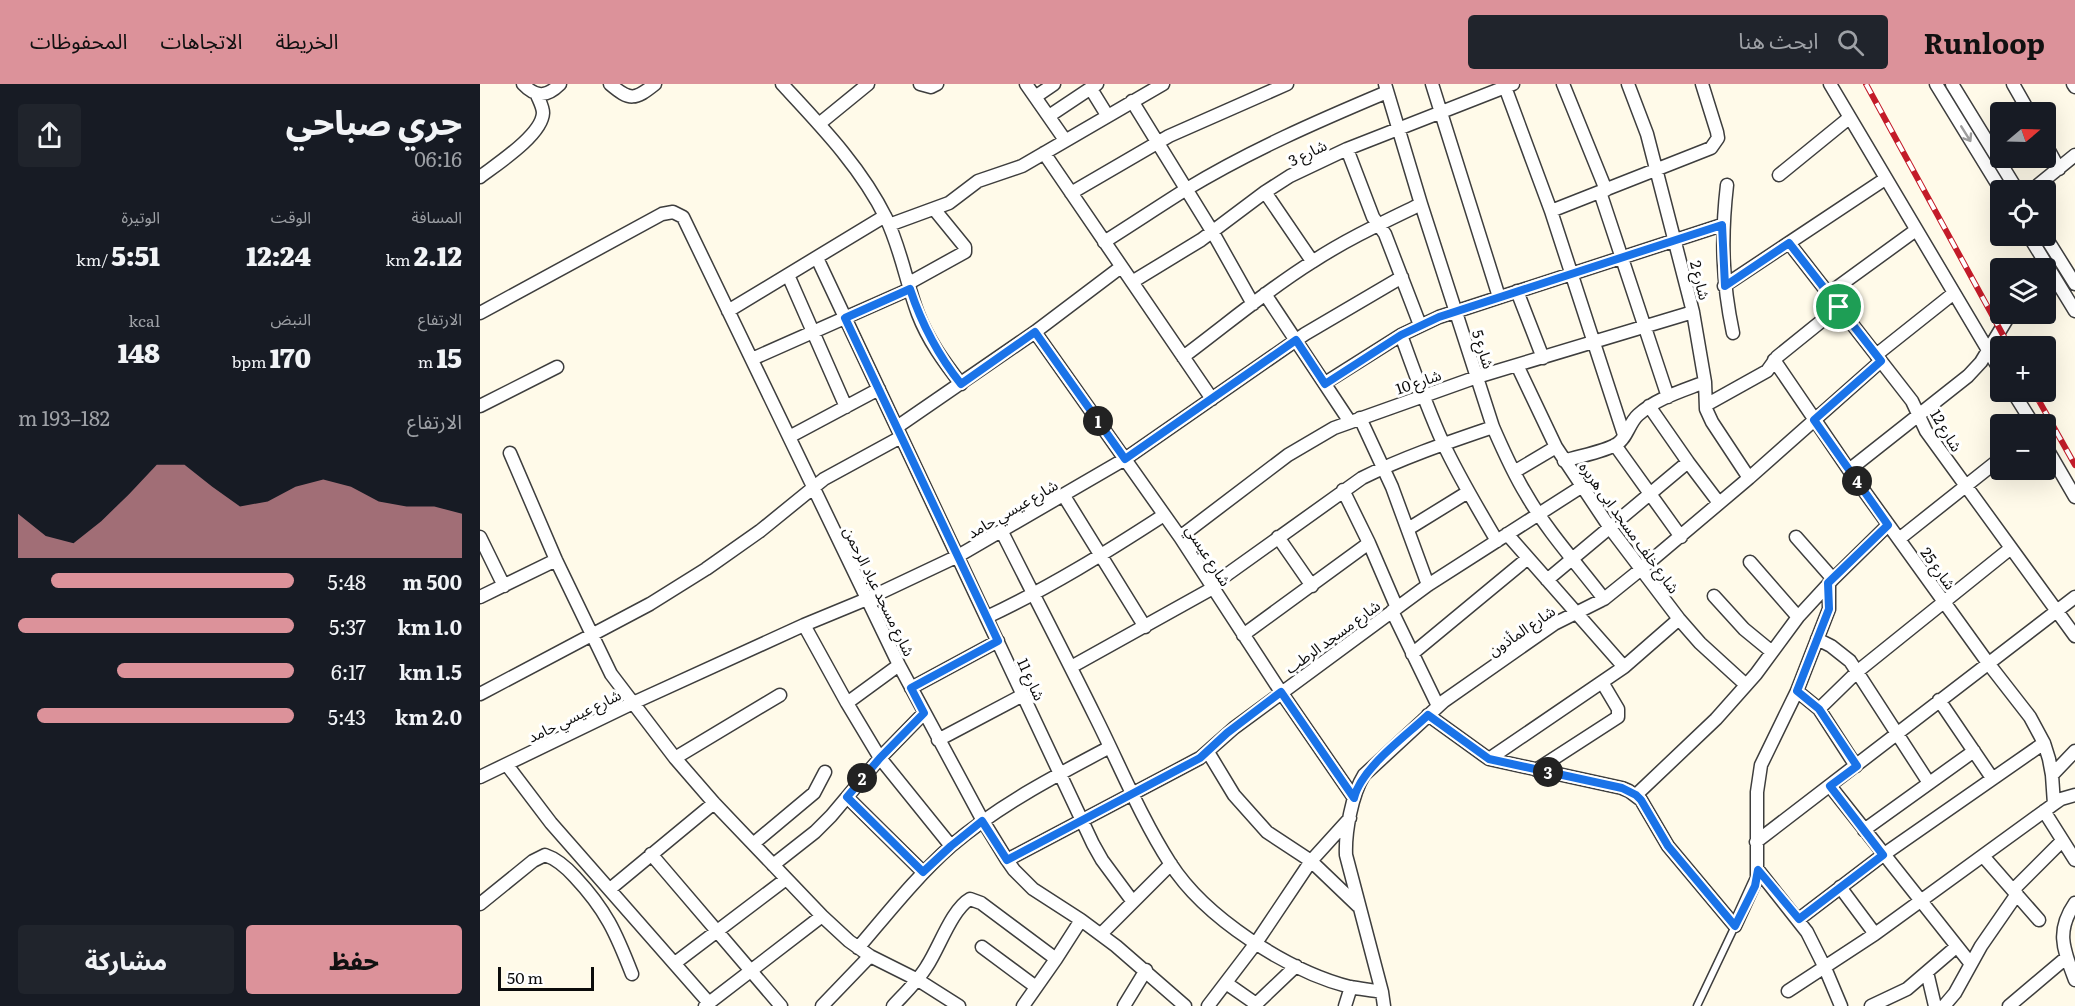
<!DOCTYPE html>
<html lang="ar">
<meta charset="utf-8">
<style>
body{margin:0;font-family:Literata,"Noto Sans Arabic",serif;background:#20242c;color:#f1f3f6;direction:rtl;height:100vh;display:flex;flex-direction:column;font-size:22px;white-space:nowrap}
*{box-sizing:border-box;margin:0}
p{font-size:20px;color:#9ea1a6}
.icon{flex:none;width:33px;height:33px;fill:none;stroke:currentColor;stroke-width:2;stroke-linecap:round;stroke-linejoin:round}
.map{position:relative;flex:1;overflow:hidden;direction:ltr}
.side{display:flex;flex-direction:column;background:#171b24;width:480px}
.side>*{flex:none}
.needle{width:39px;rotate:71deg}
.tools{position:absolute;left:1510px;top:18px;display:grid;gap:12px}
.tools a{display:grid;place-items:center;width:66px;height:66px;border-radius:6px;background:#171b24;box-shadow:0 6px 24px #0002;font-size:30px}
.scale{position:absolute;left:18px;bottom:15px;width:96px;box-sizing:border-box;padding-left:6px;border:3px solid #0b0b0b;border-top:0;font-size:16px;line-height:21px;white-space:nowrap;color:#0b0b0b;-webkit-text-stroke:4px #fff;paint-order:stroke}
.pin{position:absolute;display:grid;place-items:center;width:51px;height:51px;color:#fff;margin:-26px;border:3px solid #fff;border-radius:50%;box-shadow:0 2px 6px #0007}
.km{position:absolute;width:30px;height:30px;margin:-15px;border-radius:50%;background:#222;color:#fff;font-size:16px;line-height:30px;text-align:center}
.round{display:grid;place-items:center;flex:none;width:63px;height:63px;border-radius:6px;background:#20242c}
.headline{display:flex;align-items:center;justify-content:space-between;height:102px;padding:0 18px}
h1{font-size:33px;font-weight:800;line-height:45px}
.metrics{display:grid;grid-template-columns:repeat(3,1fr);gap:9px;height:102px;padding:6px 18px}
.metrics div{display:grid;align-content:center}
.metrics b{font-size:26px;font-weight:800}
.metrics small{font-size:16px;font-weight:400}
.metrics p{font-size:16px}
.chart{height:168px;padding:12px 18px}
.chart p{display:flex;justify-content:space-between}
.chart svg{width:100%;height:108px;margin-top:6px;fill:#dc929a;opacity:.7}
.primary-button{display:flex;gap:12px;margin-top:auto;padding:12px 18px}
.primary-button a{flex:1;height:69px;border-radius:6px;background:#dc929a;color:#111;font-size:24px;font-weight:800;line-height:69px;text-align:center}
.primary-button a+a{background:#20242c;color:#f1f3f6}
ul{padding:0 18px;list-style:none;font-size:20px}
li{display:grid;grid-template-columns:96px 72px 1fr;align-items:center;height:45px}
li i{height:15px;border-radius:8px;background:#dc929a}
header{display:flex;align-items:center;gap:36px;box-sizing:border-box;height:84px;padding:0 30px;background:#dc929a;color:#111}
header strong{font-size:28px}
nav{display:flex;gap:33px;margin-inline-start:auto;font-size:21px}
.search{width:420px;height:54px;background:#20242c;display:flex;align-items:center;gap:15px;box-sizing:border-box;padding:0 21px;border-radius:6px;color:#9ea1a6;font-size:22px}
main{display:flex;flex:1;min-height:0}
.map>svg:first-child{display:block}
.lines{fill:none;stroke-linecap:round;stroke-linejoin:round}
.lane-casing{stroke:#3e3e3e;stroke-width:9}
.street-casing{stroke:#3e3e3e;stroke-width:15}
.lane{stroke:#fff;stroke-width:6}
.street{stroke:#fff;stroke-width:12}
.rail-casing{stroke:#c31b29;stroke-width:6}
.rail{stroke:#fff;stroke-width:4;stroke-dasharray:11;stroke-linecap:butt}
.oneway{stroke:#9d9d9d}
.route-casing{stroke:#fff;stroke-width:12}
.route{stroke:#1a73e8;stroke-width:8}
.labels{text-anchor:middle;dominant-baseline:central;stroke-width:6;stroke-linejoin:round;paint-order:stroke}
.street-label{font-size:15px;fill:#0b0b0b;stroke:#fff}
</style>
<header>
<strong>Runloop</strong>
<div class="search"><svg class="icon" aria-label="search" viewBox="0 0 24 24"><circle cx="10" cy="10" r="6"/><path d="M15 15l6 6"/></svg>ابحث هنا</div>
<nav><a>الخريطة</a><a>الاتجاهات</a><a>المحفوظات</a></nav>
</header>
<main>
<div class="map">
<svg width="1595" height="922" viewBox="0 0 1595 922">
<rect width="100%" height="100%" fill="#fffae9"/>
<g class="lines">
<!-- lane casing -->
<g class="lane-casing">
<path id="lane" d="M1217,922L1255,842"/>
</g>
<!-- street casing -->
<g class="street-casing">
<path id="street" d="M43,0C56,14 67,13 80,0
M130,0C150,17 155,16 175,0
M302,0C340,41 381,83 406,134C421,165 426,198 438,230C448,256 464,278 481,300
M440,0L451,3L457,0
M546,0L585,56
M905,0L941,120L1013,343C1023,366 1033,389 1046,410C1067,447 1098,481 1124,515
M952,0L1019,213
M1083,0L1126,106
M1148,0L1167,50L1213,228L1225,298L1226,325L1232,338L1269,394
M1350,0L1521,288
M1456,0L1521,106
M1472,0L1537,106
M1533,0L1549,28
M1593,0L1595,3
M1025,3L1071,127L1144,351
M611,5L627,31
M555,13L574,0
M652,17L732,147L773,220
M569,32L617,0
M339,40L388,0
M1566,61L1579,85
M867,65L893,133L905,150L940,241
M564,69L732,315
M1299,91L1369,34
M0,93C17,80 62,51 63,29C63,23 59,16 57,11
M1247,101C1241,153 1242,197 1253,249
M1552,106L1595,71
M785,108L832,177
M1120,108L1188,313
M591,109L689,52L807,0
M1071,127L1231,64L1238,54L1237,48L1222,0
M409,141L469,119L498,97L542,82L683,0
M1549,152L1595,227
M1565,152L1595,200
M624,158C651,141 678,123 705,106C769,67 838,37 907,8
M1309,159L1432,317L1446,347L1595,552
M337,174L613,760L622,776L653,818
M308,191L366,323
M652,198L721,156L785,108L810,92L867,65L1033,0
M429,199L485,168V163L454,125
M1244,202L1405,95
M1037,207L1063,274
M785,210L870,338
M1348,210L1436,146
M248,227L405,132
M0,229L182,130L193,128L203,133L419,581L503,737L527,776L534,786L553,805L601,836L636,862L705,922
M555,248L700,453L801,608L874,714
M921,251C934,287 947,324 963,359C979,393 998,425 1017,457
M1396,271L1474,209
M703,273C746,241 787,206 832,178C867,155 904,138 941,120
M272,275L430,205
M1294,276L1369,386L1508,579L1550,633L1564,659L1569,675L1572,691L1574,720
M1037,281L1076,363L1130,444L1199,535L1220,559L1266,601
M845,299L921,251L959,233L1242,141
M1533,308L1553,340
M1226,321L1287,287L1297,273L1359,223
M0,322L77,283
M1169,322L1208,378L1239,419
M880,334L912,403L948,501
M417,343L555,248L641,183
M309,353L399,305
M1135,361L1201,453
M1566,363L1595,413
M30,369L76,476L131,590L195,674L234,719L342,832L369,857L390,872L438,896L479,922
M1084,377C1099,372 1124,368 1137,360C1147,354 1149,339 1158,331C1177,314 1202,307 1225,298
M1369,386L1488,292L1501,278L1530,230
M1034,388L1076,363
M863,406L889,459L917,524
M584,412L665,543
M928,445L988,408
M522,448C553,510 585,571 616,634C640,682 661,734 690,779C725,834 808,887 870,903C881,905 891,906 902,908
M1027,450L1144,583
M0,453L24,502
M700,453L808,371L854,344L997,293L1213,228
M798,453L832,502
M1316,453L1353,495
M1419,455L1521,374
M1270,478L1318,533
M1067,496L1208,378
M731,502L882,394C924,373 969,358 1013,343
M1234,512L1264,545L1292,568
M0,513L76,476
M912,527L958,622
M507,533C569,504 627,468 684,431
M324,541L367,619L400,674L471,762
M763,551L889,459
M1337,555L1351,562L1370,577L1449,699
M932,570L1048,474
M591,583L733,504
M431,604L518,557
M1317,607L1339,625L1376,682
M0,610L170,520L226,485L280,447L344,395L421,353
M1459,616L1512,694
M367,619L419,581
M1339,625L1378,587L1531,464
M948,631L1009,675L1142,704L1149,707L1161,716L1188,762L1255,842L1277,794V708L1281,681L1317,607L1349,525V499
M458,656L543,611
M728,668L754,711L787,748L831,777L878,822
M195,674L300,611
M1009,675L1144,583L1199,535
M27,681L71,739L229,919
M1056,686L1138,633V625L1122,598
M1572,691L1595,667
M0,693L153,619L324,541L387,515L478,472L645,375L825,250L922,193
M1350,702L1491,880
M1156,711L1236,635L1276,590L1318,533L1353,495L1408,441
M367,713L443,788
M1564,727L1595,776
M1384,746L1494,667
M1276,758L1595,513
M273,760L334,709L345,688
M171,770L301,922
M1503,772L1559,836
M527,776L720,674L754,644L948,501L1101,403
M293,781L335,748L351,732L400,674L444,629
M1278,786L1327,848L1345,884L1361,922
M1360,803L1395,850
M130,805L234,719
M1533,806L1582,757
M1595,819C1575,848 1584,866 1595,896
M0,820L53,777L65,771C77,775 86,783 95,793C126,826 136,849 152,890
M1319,835L1403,771L1564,659
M621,850L691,780
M502,863L556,903
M378,864C408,829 436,793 471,762C519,721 575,692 630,663
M195,879L306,795
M1447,888L1455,922
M746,899L776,920
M1308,907L1395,850L1574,720L1581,715L1595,711
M225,922L342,832
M342,922L390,872
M413,922C425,909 438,897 447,882C459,864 472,825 490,815L501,819L576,875
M543,922L576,875L601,836
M644,922L666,886
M728,922L776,859L831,777L870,734
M774,922L816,882
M865,922L871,903
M904,922L902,908L866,771C865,748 872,710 884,691L964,617L1074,540L1124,515L1160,486L1269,394L1401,277
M1391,922L1427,905L1476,863
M1464,922L1475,909L1501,862L1537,810
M1529,922L1587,873"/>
</g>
<!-- lane -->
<use href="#lane" class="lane"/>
<!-- street -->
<use href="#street" class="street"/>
<!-- rail casing -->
<g class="rail-casing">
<path id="rail" d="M1386,0L1529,262
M1554,308L1595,381"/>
</g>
<!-- rail -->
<use href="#rail" class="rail"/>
</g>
<!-- one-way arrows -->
<defs><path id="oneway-shaft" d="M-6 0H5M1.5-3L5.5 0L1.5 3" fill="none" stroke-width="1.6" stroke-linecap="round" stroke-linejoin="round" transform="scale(1.5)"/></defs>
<use class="oneway" href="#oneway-shaft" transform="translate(1486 50) rotate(58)"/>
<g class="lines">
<!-- route casing -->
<g class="route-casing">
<path id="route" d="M1242,141L1245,202L1309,159L1401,277L1334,336L1408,441L1348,499L1349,525L1317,607L1339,625L1377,682L1350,702L1403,771L1319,835L1278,786L1275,802L1255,842L1188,762L1161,716L1156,711L1142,704L1009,675L948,631C926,652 881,684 874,714L801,608L747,649L720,674L527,776L502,737L471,762L443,788L367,713L400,674L444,629L431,604L518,557L365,234L430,205C442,241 457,270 481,300L555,248L645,375L816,256L845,300L921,251L959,233Z"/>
</g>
<!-- route -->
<use href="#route" class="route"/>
</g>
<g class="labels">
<!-- street labels -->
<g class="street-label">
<text transform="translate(827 68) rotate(-26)">شارع 3</text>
<text transform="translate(1221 196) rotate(76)">شارع 2</text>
<text transform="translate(1004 265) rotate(72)">شارع 5</text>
<text transform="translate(938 297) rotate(-19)">شارع 10</text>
<text transform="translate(1467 346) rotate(59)">شارع 12</text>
<text transform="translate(532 424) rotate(-30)">شارع عيسي حامد</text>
<text transform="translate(1150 443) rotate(54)">شارع خلف مسجد ابى هريره</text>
<text transform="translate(729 471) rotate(57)">شارع عيسي</text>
<text transform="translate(1459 484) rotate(54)">شارع 25</text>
<text transform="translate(400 507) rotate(64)">شارع مسجد عباد الرحمن</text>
<text transform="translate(1041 546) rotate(-34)">شارع المأذون</text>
<text transform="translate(852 552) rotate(-36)">شارع مسجد الرطب</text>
<text transform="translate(552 595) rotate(65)">شارع 11</text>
<text transform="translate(94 631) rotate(-26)">شارع عيسي حامد</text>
</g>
</g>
</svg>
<div class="tools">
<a><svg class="needle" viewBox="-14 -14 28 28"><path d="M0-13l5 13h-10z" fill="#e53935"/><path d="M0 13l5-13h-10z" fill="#9ea1a6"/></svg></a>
<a><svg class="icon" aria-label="locate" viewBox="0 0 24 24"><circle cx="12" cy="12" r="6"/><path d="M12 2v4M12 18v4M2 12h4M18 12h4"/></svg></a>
<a><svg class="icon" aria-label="layers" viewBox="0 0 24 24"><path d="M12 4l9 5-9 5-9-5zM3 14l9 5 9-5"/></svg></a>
<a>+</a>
<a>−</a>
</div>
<div class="scale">50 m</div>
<div class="pin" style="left:1359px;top:223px;background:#1e9e55"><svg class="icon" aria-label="arrive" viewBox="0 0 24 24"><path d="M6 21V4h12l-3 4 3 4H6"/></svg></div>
<b class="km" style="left:618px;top:337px">1</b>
<b class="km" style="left:382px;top:694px">2</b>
<b class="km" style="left:1068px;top:688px">3</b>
<b class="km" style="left:1377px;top:397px">4</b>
</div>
<section class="side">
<div class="headline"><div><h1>جري صباحي</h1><p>06:16</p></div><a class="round"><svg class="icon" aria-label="share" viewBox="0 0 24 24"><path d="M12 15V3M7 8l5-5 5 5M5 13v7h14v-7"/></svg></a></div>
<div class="metrics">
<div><p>المسافة</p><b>2.12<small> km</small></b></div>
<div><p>الوقت</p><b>12:24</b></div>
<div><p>الوتيرة</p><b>5:51<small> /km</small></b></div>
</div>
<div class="metrics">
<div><p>الارتفاع</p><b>15<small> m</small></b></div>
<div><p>النبض</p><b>170<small> bpm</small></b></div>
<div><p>kcal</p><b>148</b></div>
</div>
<div class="chart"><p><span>الارتفاع</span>182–193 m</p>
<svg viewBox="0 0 160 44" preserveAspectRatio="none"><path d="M0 44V26L10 35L20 38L30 29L40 18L50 6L60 6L70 15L80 23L90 21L100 15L110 12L120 15L130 21L140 23L150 23L160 26V44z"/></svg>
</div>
<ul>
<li><b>500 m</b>5:48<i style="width:88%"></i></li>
<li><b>1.0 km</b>5:37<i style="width:100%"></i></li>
<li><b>1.5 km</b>6:17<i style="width:64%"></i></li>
<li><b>2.0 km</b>5:43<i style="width:93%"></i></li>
</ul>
<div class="primary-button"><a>حفظ</a><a>مشاركة</a></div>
</section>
</main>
